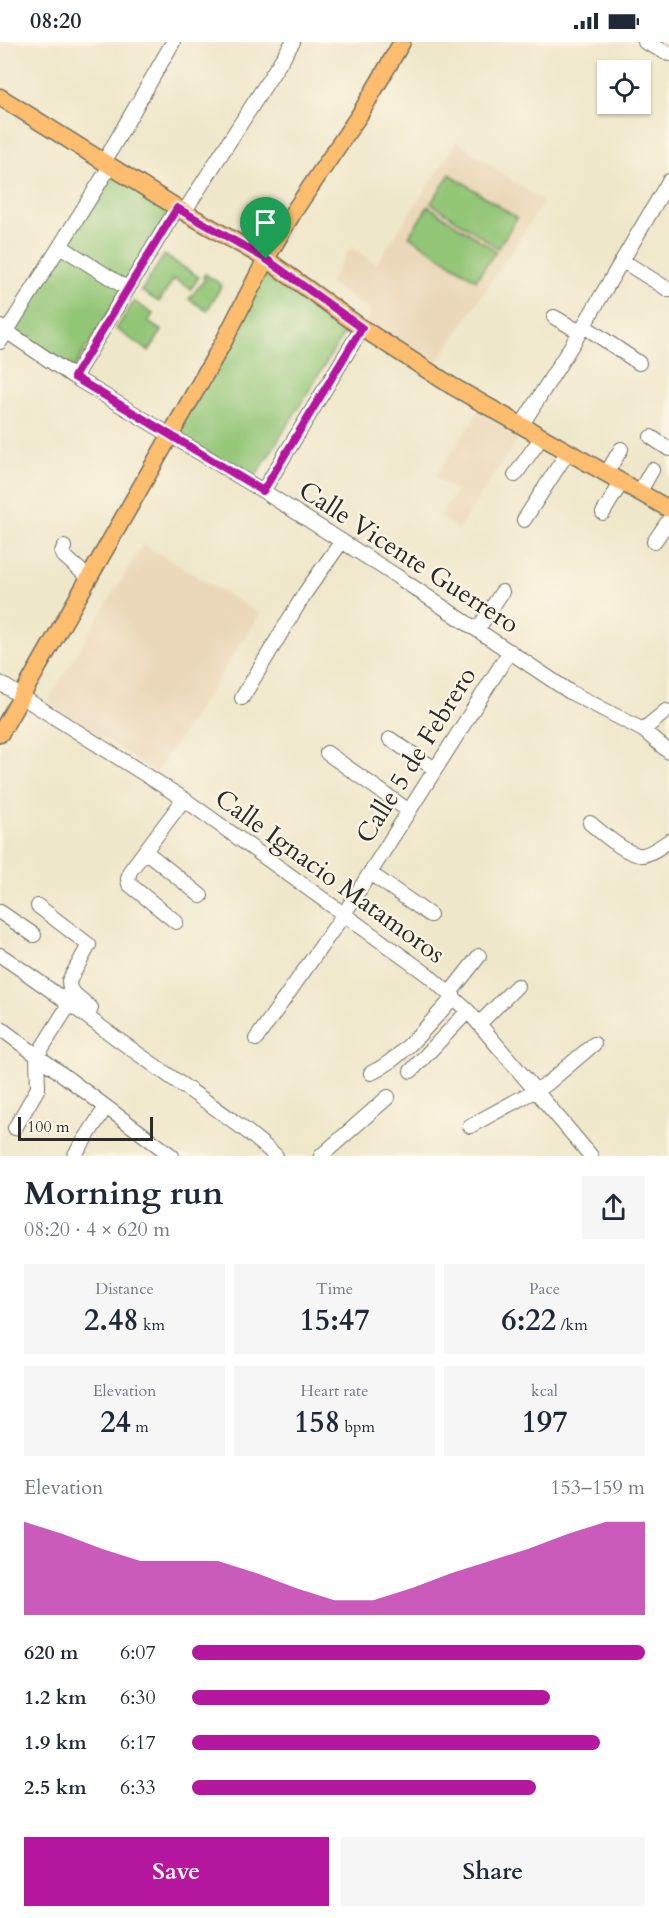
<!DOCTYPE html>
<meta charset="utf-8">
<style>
body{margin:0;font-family:Cardo,serif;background:#f6f6f7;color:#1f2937;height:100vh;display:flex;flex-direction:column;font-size:22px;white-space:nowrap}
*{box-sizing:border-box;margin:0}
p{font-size:20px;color:#747a83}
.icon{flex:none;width:33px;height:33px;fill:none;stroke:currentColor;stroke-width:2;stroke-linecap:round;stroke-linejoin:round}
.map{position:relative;height:1114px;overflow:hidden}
.side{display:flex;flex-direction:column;background:#fff;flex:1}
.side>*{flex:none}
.controls{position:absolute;left:597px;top:18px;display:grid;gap:12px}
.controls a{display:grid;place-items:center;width:54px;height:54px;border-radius:0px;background:#fff;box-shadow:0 2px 4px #0004;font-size:30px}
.scale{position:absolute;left:18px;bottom:15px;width:135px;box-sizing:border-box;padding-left:6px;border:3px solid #2b2b2b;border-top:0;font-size:16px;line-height:21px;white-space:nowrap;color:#2b2b2b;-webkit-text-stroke:4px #fcf5e5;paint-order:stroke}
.pin{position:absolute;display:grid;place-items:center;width:51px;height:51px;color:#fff;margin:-62px -26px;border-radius:50% 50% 50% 0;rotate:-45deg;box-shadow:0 0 6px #0007}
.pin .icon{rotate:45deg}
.round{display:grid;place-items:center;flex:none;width:63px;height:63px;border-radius:0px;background:#f6f6f7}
.overview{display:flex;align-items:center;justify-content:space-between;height:102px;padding:0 24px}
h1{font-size:33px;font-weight:800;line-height:45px}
.stats{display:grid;grid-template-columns:repeat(3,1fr);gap:9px;height:102px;padding:6px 24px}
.stats div{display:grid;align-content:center;border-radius:0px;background:#f6f6f7;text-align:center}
.stats b{font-size:30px;font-weight:800}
.stats small{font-size:16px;font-weight:400}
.stats p{font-size:16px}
.chart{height:168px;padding:12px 24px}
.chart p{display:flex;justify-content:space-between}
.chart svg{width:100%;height:108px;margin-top:6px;fill:#b5179e;opacity:.7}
.button{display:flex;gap:12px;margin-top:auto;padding:12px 24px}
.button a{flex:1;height:69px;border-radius:0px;background:#b5179e;color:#fff;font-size:24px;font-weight:800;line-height:69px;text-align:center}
.button a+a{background:#f6f6f7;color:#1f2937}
ul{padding:0 24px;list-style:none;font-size:20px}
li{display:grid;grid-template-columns:96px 72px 1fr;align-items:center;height:45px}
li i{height:15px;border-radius:8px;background:#b5179e}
.status{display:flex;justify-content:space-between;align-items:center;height:42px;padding:0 30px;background:#fff;direction:ltr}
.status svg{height:16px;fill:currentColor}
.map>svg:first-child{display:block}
.built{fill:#ebd8ba}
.green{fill:#92c576;stroke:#5e7850;stroke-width:1.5}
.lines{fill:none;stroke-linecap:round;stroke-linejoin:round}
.minor-casing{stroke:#706d62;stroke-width:16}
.major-casing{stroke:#706d62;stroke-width:19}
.minor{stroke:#fff;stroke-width:14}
.major{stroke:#fcbd6e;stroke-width:16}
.route-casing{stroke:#fff;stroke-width:12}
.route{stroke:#b5179e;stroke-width:8}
.labels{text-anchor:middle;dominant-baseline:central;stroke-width:4.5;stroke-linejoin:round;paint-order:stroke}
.street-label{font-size:26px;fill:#2b2b2b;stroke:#fcf5e5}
</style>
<div class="status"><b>08:20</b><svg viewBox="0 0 49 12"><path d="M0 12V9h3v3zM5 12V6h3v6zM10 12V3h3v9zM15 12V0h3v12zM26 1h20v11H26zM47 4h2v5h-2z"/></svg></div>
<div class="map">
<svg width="669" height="1114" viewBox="0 0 669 1114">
<rect width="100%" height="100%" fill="#fcf5e5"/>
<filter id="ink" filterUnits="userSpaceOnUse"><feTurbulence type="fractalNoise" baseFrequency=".0167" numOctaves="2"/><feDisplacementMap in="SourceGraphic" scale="12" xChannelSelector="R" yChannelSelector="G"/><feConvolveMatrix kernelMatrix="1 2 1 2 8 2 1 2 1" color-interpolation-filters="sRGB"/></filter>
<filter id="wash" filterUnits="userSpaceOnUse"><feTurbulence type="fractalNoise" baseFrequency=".008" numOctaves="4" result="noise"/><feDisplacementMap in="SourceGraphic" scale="24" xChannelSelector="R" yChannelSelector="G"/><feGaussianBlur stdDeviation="1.35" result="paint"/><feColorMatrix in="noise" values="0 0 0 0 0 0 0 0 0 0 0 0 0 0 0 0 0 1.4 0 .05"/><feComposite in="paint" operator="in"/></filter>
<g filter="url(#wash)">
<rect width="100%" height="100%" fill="#efe7c9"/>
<!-- built -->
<path class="built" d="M457,100L544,160L437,321L423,311L420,315L366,279L371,270L329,241L351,205L376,222Z
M479,369L520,393L458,488L440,474L456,449L435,435Z
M143,502L260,572L157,731L47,660Z"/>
<!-- green -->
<path class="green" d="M110,130L172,169L74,326L12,287Z
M450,132L517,176L498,206L431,161Z
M428,164L496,209L476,238L409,194Z
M164,213L199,235L191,247L174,237L159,260L141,249Z
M268,226L350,282L253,439L175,390Z
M205,232L222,243L207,269L189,257L205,237L203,235Z
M134,259L153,272L148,280L162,289L149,309L116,287Z"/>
</g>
<g filter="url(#ink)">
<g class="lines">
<!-- minor casing -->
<g class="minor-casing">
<path id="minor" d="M645,0L669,12
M104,120L173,0
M184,170L293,0
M60,204L128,247
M623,219L669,248
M554,275L580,290
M584,284L639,321
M0,285L74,335L263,449L398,535L570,650L643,688L669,710
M0,300L110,124
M74,335L177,166
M521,384L580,290L669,139
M651,395L669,407
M606,432L621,407
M515,433L541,396
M263,449L362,286
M639,451L652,428
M603,471L621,441
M524,478L567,411
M654,500L669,478
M64,505L62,510L64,514L89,536
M478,587L502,550
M0,641L184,757L428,933L468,969L591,1114
M242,656L305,551L342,499
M643,688L666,669
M390,697L435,727
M327,711L409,769
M590,781C601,790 629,815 643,813C653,811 661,804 669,799
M145,809L201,854
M370,831L430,873
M38,864L89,903L69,939L70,948L91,966L88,974
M0,870L34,893
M176,880L129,842L128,837L130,829L184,757
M0,913C53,948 102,987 154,1023C195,1053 238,1079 276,1114
M450,951L479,914
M479,982L517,944
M0,986L172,1114
M256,997L344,872L510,609
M411,1029L468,969
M371,1031C402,1017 430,980 454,955
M470,1084L547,1042L594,1002
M15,1086L38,1046L37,1014L70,961
M74,1114L106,1065
M321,1114L388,1055"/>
</g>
<!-- major casing -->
<g class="major-casing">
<path id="major" d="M0,55L184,170L266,217L362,286L452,344L669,467
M0,692L224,299L266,217L294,169L360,72L402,0"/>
</g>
<!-- minor -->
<use href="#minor" class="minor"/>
<!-- major -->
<use href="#major" class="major"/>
</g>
</g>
<g class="lines" filter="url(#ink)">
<!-- route casing -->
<g class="route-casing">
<path id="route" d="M177,166L266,217L362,286L263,449L74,335Z"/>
</g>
<!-- route -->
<use href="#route" class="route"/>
</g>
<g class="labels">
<!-- street labels -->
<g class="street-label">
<text transform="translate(409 515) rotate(33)">Calle Vicente Guerrero</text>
<text transform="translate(416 713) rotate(-58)">Calle 5 de Febrero</text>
<text transform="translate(330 834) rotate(36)">Calle Ignacio Matamoros</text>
</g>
</g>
</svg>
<div class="controls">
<a><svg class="icon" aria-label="locate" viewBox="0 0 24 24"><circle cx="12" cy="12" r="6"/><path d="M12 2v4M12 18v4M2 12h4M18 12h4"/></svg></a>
</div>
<div class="scale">100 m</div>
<div class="pin" style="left:266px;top:217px;background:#1e9e55"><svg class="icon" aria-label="arrive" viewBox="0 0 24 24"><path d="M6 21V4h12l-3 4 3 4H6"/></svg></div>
</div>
<section class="side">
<div class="overview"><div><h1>Morning run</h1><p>08:20 · 4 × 620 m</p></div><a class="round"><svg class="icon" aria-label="share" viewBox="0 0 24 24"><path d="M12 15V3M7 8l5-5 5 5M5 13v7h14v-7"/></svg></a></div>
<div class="stats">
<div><p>Distance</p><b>2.48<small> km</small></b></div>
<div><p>Time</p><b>15:47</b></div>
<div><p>Pace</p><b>6:22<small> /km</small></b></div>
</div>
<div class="stats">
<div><p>Elevation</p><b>24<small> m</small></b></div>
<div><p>Heart rate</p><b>158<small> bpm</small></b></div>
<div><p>kcal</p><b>197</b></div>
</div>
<div class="chart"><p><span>Elevation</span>153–159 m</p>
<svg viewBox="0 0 160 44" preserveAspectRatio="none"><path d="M0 44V6L10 11L20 17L30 22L40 22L50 22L60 27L70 33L80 38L90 38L100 33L110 27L120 22L130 17L140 11L150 6L160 6V44z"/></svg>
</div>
<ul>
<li><b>620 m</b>6:07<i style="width:100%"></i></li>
<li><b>1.2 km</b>6:30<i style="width:79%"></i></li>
<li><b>1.9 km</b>6:17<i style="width:90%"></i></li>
<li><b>2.5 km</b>6:33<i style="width:76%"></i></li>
</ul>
<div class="button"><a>Save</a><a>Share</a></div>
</section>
